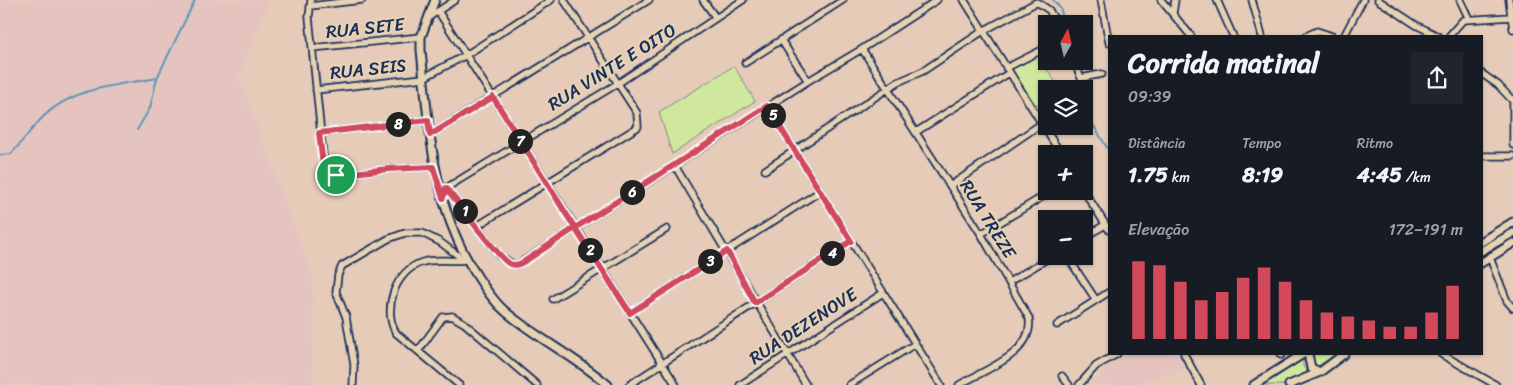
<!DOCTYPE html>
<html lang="pt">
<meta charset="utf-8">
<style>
body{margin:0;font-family:Sriracha,sans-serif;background:#20242c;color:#f1f3f6;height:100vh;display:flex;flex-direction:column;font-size:19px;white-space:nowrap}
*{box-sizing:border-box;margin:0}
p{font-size:16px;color:#9ea1a6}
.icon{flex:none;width:28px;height:28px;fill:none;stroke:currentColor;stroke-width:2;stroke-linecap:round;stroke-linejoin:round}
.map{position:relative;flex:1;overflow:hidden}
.sheet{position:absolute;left:1108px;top:35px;width:375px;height:320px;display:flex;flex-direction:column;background:#171b24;border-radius:0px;box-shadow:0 1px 4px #0004}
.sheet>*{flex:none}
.needle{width:32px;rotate:8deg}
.controls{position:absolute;left:1038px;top:15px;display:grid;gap:10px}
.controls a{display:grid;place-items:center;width:55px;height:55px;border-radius:0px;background:#171b24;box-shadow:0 1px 4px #0004;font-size:25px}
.pin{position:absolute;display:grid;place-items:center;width:42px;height:42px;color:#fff;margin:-21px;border:2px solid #fff;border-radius:50%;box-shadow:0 1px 5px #0007}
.km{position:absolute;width:25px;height:25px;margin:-12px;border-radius:50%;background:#222;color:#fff;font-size:14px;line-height:25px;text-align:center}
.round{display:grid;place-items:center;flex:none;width:52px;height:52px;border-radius:0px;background:#20242c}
.overview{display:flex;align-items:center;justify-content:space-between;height:85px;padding:0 20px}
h1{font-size:28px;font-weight:700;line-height:38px}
.stats{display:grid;grid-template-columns:repeat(3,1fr);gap:8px;height:85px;padding:5px 20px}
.stats div{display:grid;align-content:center}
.stats b{font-size:21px;font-weight:700}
.stats small{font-size:14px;font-weight:400}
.stats p{font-size:14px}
.chart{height:140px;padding:10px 20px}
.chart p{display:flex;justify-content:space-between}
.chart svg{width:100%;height:90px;margin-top:5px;stroke:#d1495b;stroke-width:6}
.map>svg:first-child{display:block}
.built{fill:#e5c4c0}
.green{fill:#d0e89e;stroke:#768c7e}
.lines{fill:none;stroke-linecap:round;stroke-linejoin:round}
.stream{stroke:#6196b6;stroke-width:2}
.minor-casing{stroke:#1b2f5e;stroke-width:9}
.major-casing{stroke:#1b2f5e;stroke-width:11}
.minor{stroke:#e7d3b1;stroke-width:5.5}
.major{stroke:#e7d3b1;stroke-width:7}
.route-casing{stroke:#fff;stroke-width:10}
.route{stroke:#d1495b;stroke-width:6}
.labels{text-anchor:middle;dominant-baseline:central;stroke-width:4;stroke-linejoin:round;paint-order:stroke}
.street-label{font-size:18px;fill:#1b2f5e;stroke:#e7d3b1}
</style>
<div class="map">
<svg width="1513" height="385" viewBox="0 0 1513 385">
<rect width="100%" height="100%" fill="#e6ccb8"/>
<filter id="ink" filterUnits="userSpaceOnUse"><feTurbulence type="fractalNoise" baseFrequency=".02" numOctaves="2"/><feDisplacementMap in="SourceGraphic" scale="10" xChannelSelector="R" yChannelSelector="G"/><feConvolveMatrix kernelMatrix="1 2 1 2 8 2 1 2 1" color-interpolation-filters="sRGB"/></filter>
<g filter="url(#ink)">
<!-- built -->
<path class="built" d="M0,0H270L239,77L313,276V385H0Z
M1127,354H1180L1189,367L1171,375L1164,374L1136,385H1091L1106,368Z"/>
<!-- green -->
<path class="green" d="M1038,55L1060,89H1046V101L1036,105L1009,68Z
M734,66L755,101L672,154L659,112Z
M1314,354H1337L1316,367L1312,366L1311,356Z
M1303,356V367L1312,375L1285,385H1261Z"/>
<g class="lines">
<!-- stream -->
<path class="stream" d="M1053,0L1060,8L1065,24
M1078,61L1081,72
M1082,79L1083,89
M1084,93L1091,121L1109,151
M137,130L150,108L157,78L195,0
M0,155L11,154C22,142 32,128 44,116C74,87 118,85 157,78"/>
<!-- minor casing -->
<g class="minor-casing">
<path id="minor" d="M311,0L309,17L325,174L336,175L388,169L433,167
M703,0L716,18
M964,0L1061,154
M1101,0L1109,43
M1161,0L1191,36
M1217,0L1233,36
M1252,0L1262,36
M1378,0L1416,25L1438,36
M1460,0L1469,19
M1509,0L1513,29
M310,6L362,0
M438,11L676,385
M1173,13L1175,0
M429,17L455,0
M1306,36L1317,31L1332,36
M1344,36L1363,0
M1449,36L1463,20L1511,17
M781,40L808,81
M312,48L421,37
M862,49L981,234L1029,318C1035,354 983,370 959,385
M1074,61L1081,78L1102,74
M745,63L843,0
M1006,68L1046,48
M1481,73L1498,85L1512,100
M316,90L423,78L466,55L551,0
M1513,99V145
M767,106L941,385
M916,132L1009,73
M319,133L428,120
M430,135L649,0
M1481,156H1513
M675,166L806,385
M765,170L898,82L923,71L983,31L1037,2L1049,10L1057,24
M950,186L1041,124
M446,188L499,255L512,264L517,265L808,81L862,49L937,0
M445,191L446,188L617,84L743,0
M1084,191L1109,230
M477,226L638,127L637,113L564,0
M981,234L1052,191
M1084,237L1105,225
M1067,256L1096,300
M1490,258L1507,301L1513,308
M1009,282L1052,256
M553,299L667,229
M630,313L819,192
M1057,325L1109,292
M418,351L443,317L452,316L464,323L537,385
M1184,354L1201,385
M1280,354L1281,355
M1441,354L1496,385
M1062,376L1069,385
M353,385L354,365L346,317L336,292L338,275L342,266L388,239L405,233H422L440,242L464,260
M459,385L396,333C382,310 395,270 423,262C436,258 451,262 465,260
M629,385L851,241
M740,385L883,293
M849,385L915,344
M1079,385L1096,366L1117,354"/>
</g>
<!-- major casing -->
<g class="major-casing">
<path id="major" d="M435,0L421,37V50C429,130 433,211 479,279C487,291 495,303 506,312C538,339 576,357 608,385
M1481,242L1513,222
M1481,251L1513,233
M1481,263L1513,243
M1308,354L1311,368L1320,372
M1254,385L1303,354
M1289,385L1320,372L1344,354"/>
</g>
<!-- minor -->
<use href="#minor" class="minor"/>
<!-- major -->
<use href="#major" class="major"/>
</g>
</g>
<g class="lines" filter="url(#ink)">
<!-- route casing -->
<g class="route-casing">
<path id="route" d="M336,175L388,169L433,167L443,198L446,188C458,202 498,258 510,264C516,266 520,264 525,261L575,228L630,313L727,251L755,303L851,241L767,106L575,228L493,97L430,135L428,120L319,133L324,172L327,175H336"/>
</g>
<!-- route -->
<use href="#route" class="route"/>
</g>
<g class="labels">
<!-- street labels -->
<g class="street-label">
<text transform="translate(365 28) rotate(-6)">RUA SETE</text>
<text transform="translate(612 67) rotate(-32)">RUA VINTE E OITO</text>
<text transform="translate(368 69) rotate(-6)">RUA SEIS</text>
<text transform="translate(988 219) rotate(58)">RUA TREZE</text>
<text transform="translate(803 326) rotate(-33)">RUA DEZENOVE</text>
</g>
</g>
</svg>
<div class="controls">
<a><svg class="needle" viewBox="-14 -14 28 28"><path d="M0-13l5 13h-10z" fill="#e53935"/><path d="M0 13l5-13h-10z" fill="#9ea1a6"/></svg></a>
<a><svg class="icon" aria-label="layers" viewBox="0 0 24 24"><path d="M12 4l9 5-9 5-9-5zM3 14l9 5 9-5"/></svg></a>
<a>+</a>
<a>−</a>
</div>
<div class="pin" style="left:336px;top:175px;background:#1e9e55"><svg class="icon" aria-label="arrive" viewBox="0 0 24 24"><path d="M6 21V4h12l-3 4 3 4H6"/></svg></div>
<b class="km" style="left:465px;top:211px">1</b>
<b class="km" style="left:590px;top:250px">2</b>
<b class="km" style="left:710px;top:261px">3</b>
<b class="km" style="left:832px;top:253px">4</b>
<b class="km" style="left:773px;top:115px">5</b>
<b class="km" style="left:632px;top:192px">6</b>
<b class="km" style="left:520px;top:141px">7</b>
<b class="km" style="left:398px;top:124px">8</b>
<section class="sheet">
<div class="overview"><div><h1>Corrida matinal</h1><p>09:39</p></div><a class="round"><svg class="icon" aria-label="share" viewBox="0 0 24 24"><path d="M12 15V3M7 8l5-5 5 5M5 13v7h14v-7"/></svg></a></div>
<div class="stats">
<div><p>Distância</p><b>1.75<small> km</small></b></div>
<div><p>Tempo</p><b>8:19</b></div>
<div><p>Ritmo</p><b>4:45<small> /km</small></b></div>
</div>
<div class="chart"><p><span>Elevação</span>172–191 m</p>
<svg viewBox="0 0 160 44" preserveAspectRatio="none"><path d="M5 44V6M15 44V8M25 44V16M35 44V25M45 44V21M55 44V14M65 44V9M75 44V16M85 44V25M95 44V31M105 44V33M115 44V35M125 44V38M135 44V38M145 44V31M155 44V18"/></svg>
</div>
</section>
</div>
